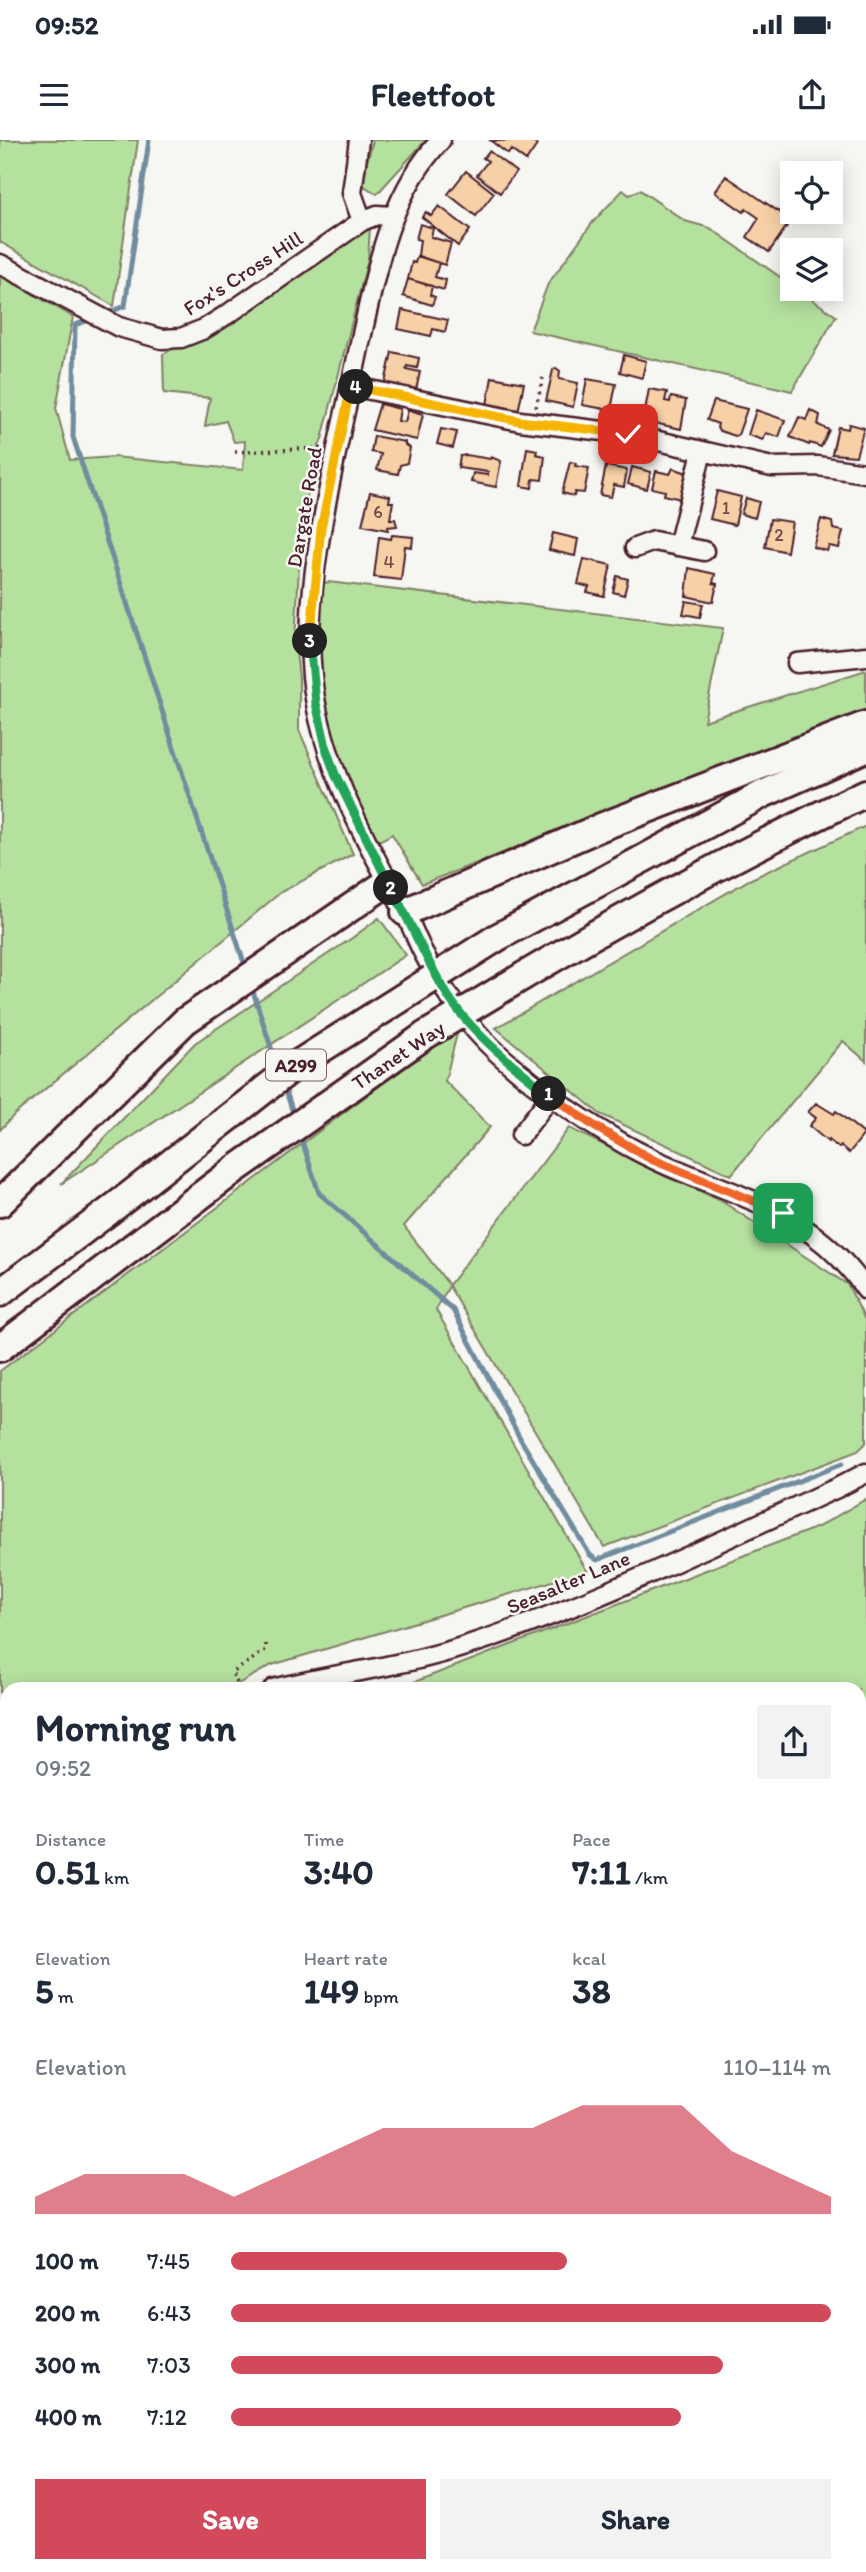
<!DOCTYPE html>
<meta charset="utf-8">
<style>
body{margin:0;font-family:Itim,sans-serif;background:#f2f2f3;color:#1f2937;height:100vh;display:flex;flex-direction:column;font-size:26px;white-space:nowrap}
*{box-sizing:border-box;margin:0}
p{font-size:23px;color:#747a83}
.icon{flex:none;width:38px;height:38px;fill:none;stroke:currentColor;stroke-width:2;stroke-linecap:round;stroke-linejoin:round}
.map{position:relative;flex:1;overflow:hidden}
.panel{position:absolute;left:0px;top:1542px;width:866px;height:891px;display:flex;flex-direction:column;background:#fff;border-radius:21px 21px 0 0;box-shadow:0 4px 18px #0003}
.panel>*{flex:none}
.controls{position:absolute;left:780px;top:21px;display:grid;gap:14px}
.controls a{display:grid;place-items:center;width:63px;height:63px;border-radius:0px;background:#fff;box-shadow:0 4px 18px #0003;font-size:35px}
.pin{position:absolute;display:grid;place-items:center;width:60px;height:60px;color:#fff;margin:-30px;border-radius:14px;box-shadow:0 4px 10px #0006}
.km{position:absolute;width:35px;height:35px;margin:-18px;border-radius:50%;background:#222;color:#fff;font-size:19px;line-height:35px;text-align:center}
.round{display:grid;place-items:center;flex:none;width:74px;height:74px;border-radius:0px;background:#f2f2f3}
.overview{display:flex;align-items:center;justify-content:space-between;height:119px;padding:0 35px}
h1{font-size:38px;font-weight:700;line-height:52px}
.figures{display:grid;grid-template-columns:repeat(3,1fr);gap:10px;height:119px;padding:7px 35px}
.figures div{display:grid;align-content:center}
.figures b{font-size:35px;font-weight:700}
.figures small{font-size:19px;font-weight:400}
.figures p{font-size:19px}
.chart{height:196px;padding:14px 35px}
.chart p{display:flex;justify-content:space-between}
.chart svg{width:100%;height:126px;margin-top:7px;fill:#d1495b;opacity:.7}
.primary-button{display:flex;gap:14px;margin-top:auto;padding:14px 35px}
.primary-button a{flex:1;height:80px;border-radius:0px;background:#d1495b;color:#fff;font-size:28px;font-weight:700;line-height:80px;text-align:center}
.primary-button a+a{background:#f2f2f3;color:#1f2937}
ul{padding:0 35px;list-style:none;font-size:23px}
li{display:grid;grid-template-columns:112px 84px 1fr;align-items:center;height:52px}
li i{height:18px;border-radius:9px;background:#d1495b}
.status{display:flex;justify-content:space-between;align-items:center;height:49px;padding:0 35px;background:#fff;direction:ltr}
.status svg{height:19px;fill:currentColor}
header{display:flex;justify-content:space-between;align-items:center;height:91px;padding:0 35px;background:#fff;font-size:32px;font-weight:700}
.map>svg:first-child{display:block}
.green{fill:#b5e19f;stroke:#808065;stroke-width:2}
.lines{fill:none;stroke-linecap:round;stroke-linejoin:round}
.stream{stroke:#708c9e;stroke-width:5}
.building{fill:#f6d0a6;stroke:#4a1f2b;stroke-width:2}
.minor-casing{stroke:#4a1f2b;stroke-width:23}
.highway-casing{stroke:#4a1f2b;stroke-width:32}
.path{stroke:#4a1f2b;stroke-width:3.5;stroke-dasharray:2 5;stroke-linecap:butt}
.minor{stroke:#f6f6f2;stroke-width:18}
.highway{stroke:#f6f6f2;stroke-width:26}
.highway-bridge-casing{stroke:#4a1f2b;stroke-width:32;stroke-linecap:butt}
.highway-bridge{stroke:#f6f6f2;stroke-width:26}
.split-1-casing{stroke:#fff;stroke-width:14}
.split-2-casing{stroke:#fff;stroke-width:14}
.split-3-casing{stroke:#fff;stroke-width:14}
.split-4-casing{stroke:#fff;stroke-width:14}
.split-5-casing{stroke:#fff;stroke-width:14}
.split-1{stroke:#f0652b;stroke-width:9}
.split-2{stroke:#22a559;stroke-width:9}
.split-3{stroke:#22a559;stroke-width:9}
.split-4{stroke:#f5b400;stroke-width:9}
.split-5{stroke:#f5b400;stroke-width:9}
.labels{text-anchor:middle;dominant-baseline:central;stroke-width:5;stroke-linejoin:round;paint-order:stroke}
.number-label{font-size:18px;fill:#754b4a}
.shield{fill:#f6f6f2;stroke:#7e6067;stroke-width:2}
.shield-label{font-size:19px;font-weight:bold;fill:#4a1f2b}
.street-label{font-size:21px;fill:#4a1f2b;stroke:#f6f6f2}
</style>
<div class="status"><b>09:52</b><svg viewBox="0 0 49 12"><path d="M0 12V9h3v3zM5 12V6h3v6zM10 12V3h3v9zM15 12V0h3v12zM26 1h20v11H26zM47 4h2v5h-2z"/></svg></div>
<header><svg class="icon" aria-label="menu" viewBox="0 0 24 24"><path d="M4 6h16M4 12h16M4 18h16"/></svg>Fleetfoot<svg class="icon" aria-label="share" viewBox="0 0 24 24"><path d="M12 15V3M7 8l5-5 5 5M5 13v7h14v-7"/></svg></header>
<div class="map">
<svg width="866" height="2432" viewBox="0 0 866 2432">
<rect width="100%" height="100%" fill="#f6f6f2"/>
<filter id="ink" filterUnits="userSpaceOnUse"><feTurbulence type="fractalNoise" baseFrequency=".0143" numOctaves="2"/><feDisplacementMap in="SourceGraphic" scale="14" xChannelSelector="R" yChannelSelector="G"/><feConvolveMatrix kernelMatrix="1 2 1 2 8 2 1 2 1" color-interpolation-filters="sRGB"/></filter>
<g filter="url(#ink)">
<!-- green -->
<path class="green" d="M0,0H138L114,166L0,102Z
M373,0H426L377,54L361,44Z
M623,50L629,55L640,50L685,81L710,88L793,146V149H797L836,176L792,251L530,191L548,144L593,82Z
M370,87L368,119L322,299L314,318L301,389L295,503L299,538V590L353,714L281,752L14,975L0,990V135L73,177L56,268L70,320L114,317L243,330L245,301L234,302L226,281L205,286L210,258L164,253L163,214L224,183Z
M328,442L723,488L704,581L866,530V573L422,744L392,694L377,702C357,660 334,618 325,573C316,531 320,487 321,444Z
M866,686V921L843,901L731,1035L600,974L496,888L749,740Z
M379,778L406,815L61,1044L195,903L352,798Z
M459,886L445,941L490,987L404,1086L449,1145L569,988L723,1062L848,1145L866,1182V1303L858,1311L604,1407L449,1146L436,1170L587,1431L272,1525L229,1549H7V1575L0,1574V1231Z
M866,1359V2432H0V2050L7,2037V2426H859V1549H396L818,1387Z"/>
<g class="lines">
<!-- stream -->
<path class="stream" d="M105,174L125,166L149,0
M92,179L75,185L73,297L246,829
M251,845L278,929
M284,945L295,979
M300,995L319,1053L453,1170L521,1300L590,1415L597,1420L842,1324
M859,1952L866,1944
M859,2065L866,2067"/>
</g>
<!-- building -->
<path class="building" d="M531,0L537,5L526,21L511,10L508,14L491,1Z
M489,11L516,32L500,53L477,35L488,21L483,18Z
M466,31L494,53L476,76L448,54Z
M726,36L791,80L769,112L747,97L759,78L746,69L744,72L715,52Z
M439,66L470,90L458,106L422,77L426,72L431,76Z
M420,84L433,88L431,97L451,103L445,125L418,116L420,100L416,99Z
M417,116L439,123L435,137L446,140L444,150L408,139L412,122L415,123Z
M408,139L432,146L430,155L435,157L432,165L403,156Z
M402,170L448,180L445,192L433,189L431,196L398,189Z
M392,212L419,218L417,228L407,226L406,229L420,232L416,250L385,243Z
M624,215L646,221L642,238L620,232Z
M556,228L560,231L559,239L578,243L573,267L546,261L553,230Z
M492,237L524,243L518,272L487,265Z
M587,239L616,244L611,270L582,265Z
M649,249L667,252L665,261L670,262L671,257L686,260L681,289L654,283L655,278L644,276Z
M714,261L747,269L738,295L735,296L720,291L717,288L718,284L707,280Z
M380,264L400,269L398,281L405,282L408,270L423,274L417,300L372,290Z
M756,270L785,280L779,297L766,293L763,300L748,295Z
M810,270L820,275L818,285L829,290L821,307L810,303L809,305L790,297L799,277L806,280Z
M849,284L864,288L856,316L832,314L838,287L848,289Z
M441,289L457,292L453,308L437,304Z
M374,296L405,302V305L410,308L407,323L400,325L398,334L377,330L381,314L371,312Z
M527,308L537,310L536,314L545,316L542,340L533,339L532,348L521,346Z
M466,315L490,319L491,317L501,321L496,347L471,342L473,333L488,335V332L458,328L460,316Z
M570,322L576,323L575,326L589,328L584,353L575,352L574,356L562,353Z
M606,326L627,330L624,347L614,345L611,357L600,355Z
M632,327L651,332L647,349L628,344Z
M673,328L687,333L681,359L664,355L665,351L652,348L656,331L670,334Z
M717,351L741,357L735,385L710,379Z
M370,352L390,356L389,362H393L390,379H395L397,386L388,387V390L362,385Z
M746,358L759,362L755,378L741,374Z
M770,379L792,382L787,412L765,407Z
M821,379L832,382L833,389L843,391L839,408L829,406L827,411L813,407Z
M553,393L578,399L575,416L549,410Z
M392,395L413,397L412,407L405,406L401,440L374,437L379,397L391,399Z
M584,419L611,425L604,456L587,452L589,447L578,444Z
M689,428L715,434L713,443L717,444L713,462L686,456Z
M617,436L628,439L624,455L613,452Z
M686,461L703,464L700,477L683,474Z
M816,963L834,974L836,971L864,994L849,1013L841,1006L839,1008L829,1000L828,1002L809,986L816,978L808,972Z"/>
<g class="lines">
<!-- minor casing -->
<g class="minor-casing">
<path id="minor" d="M359,0L352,53L362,81
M441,0C388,56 377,130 360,203C352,243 342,283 334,323C320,392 305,465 312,536C320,620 363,696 403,769C411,783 416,799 424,814C438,842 456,868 476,891C511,931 578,978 624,1004C714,1055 803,1058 866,1150
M0,124L119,187L162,199L181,198L204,189L231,172L362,81L377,75L392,76
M351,246L520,281L628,294L772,327L818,326L865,333
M678,406L702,312
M635,408L654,401L704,411
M797,523L866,516
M521,995L551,956
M273,1549C336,1533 402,1527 465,1506C592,1465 715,1403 837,1348L866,1333
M0,1997L7,1983"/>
</g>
<!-- highway casing -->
<g class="highway-casing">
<path id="highway" d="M405,772L601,687L866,585
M498,797L763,654L866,608
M525,835C636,769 749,708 866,653
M0,1063L185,881L388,742
M0,1153L108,1072
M0,1208L133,1107"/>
</g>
<!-- path -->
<path class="path" d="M536,267L544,233
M235,312L321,308
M240,1549L232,1533L266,1510V1501"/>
<!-- minor -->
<use href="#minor" class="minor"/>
<!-- highway -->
<use href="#highway" class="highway"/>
<!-- highway-bridge casing -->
<g class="highway-bridge-casing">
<path id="highway-bridge" d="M108,1072L296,925L498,797
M133,1107L233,1031L424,896L525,835"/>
</g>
<!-- highway-bridge -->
<use href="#highway-bridge" class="highway-bridge"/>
</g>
</g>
<g class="lines" filter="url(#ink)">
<!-- split-1 casing -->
<g class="split-1-casing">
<path id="split-1" d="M549,954L594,986L651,1019L783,1073"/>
</g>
<!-- split-2 casing -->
<g class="split-2-casing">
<path id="split-2" d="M391,748C413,786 428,826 452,862C478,899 515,926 549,954"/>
</g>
<!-- split-3 casing -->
<g class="split-3-casing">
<path id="split-3" d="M310,501L316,563L327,611L335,634L391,748"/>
</g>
<!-- split-4 casing -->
<g class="split-4-casing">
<path id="split-4" d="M310,501L321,388L351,246L356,247"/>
</g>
<!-- split-5 casing -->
<g class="split-5-casing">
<path id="split-5" d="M356,247L520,281L628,294"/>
</g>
<!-- split-1 -->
<use href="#split-1" class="split-1"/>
<!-- split-2 -->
<use href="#split-2" class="split-2"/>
<!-- split-3 -->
<use href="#split-3" class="split-3"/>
<!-- split-4 -->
<use href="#split-4" class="split-4"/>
<!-- split-5 -->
<use href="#split-5" class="split-5"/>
</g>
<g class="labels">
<!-- number labels -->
<g class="number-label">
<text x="726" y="368">1</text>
<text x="378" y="372">6</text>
<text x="779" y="395">2</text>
<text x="389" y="422">4</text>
</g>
<!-- shield labels -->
<rect class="shield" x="266" y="909.5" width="60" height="31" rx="5"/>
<g class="shield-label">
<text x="296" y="925">A299</text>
</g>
<!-- street labels -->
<g class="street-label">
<text transform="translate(243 133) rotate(-33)">Fox's Cross Hill</text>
<text transform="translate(304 367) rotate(-80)">Dargate Road</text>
<text transform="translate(398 915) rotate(-34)">Thanet Way</text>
<text transform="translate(568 1442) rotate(-23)">Seasalter Lane</text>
</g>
</g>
</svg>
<div class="controls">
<a><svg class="icon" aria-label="locate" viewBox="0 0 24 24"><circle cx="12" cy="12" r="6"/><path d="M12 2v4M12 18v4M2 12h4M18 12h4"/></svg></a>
<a><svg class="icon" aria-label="layers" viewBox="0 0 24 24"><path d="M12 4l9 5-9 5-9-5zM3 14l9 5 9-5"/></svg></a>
</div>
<div class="pin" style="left:783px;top:1073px;background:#1e9e55"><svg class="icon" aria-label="arrive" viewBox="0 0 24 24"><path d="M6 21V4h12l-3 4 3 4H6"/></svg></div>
<div class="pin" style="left:628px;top:294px;background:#d93025"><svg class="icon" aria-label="check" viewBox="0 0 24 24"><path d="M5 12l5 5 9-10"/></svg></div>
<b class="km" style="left:549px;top:954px">1</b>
<b class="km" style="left:391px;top:748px">2</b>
<b class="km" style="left:310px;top:501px">3</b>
<b class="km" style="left:356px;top:247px">4</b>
<section class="panel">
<div class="overview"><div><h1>Morning run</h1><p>09:52</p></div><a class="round"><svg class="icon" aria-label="share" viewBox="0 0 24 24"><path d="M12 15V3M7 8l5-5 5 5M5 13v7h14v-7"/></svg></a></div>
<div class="figures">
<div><p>Distance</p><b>0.51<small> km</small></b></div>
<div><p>Time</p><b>3:40</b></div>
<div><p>Pace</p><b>7:11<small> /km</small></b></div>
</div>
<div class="figures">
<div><p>Elevation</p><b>5<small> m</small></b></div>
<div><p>Heart rate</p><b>149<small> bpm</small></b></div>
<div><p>kcal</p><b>38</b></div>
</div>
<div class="chart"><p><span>Elevation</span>110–114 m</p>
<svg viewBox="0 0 160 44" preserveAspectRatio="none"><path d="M0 44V38L10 30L20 30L30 30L40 38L50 30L60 22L70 14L80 14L90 14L100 14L110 6L120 6L130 6L140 22L150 30L160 38V44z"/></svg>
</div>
<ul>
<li><b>100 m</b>7:45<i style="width:56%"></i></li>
<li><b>200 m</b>6:43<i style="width:100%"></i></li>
<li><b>300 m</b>7:03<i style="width:82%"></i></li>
<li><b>400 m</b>7:12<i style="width:75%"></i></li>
</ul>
<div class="primary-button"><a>Save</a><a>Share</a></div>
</section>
</div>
